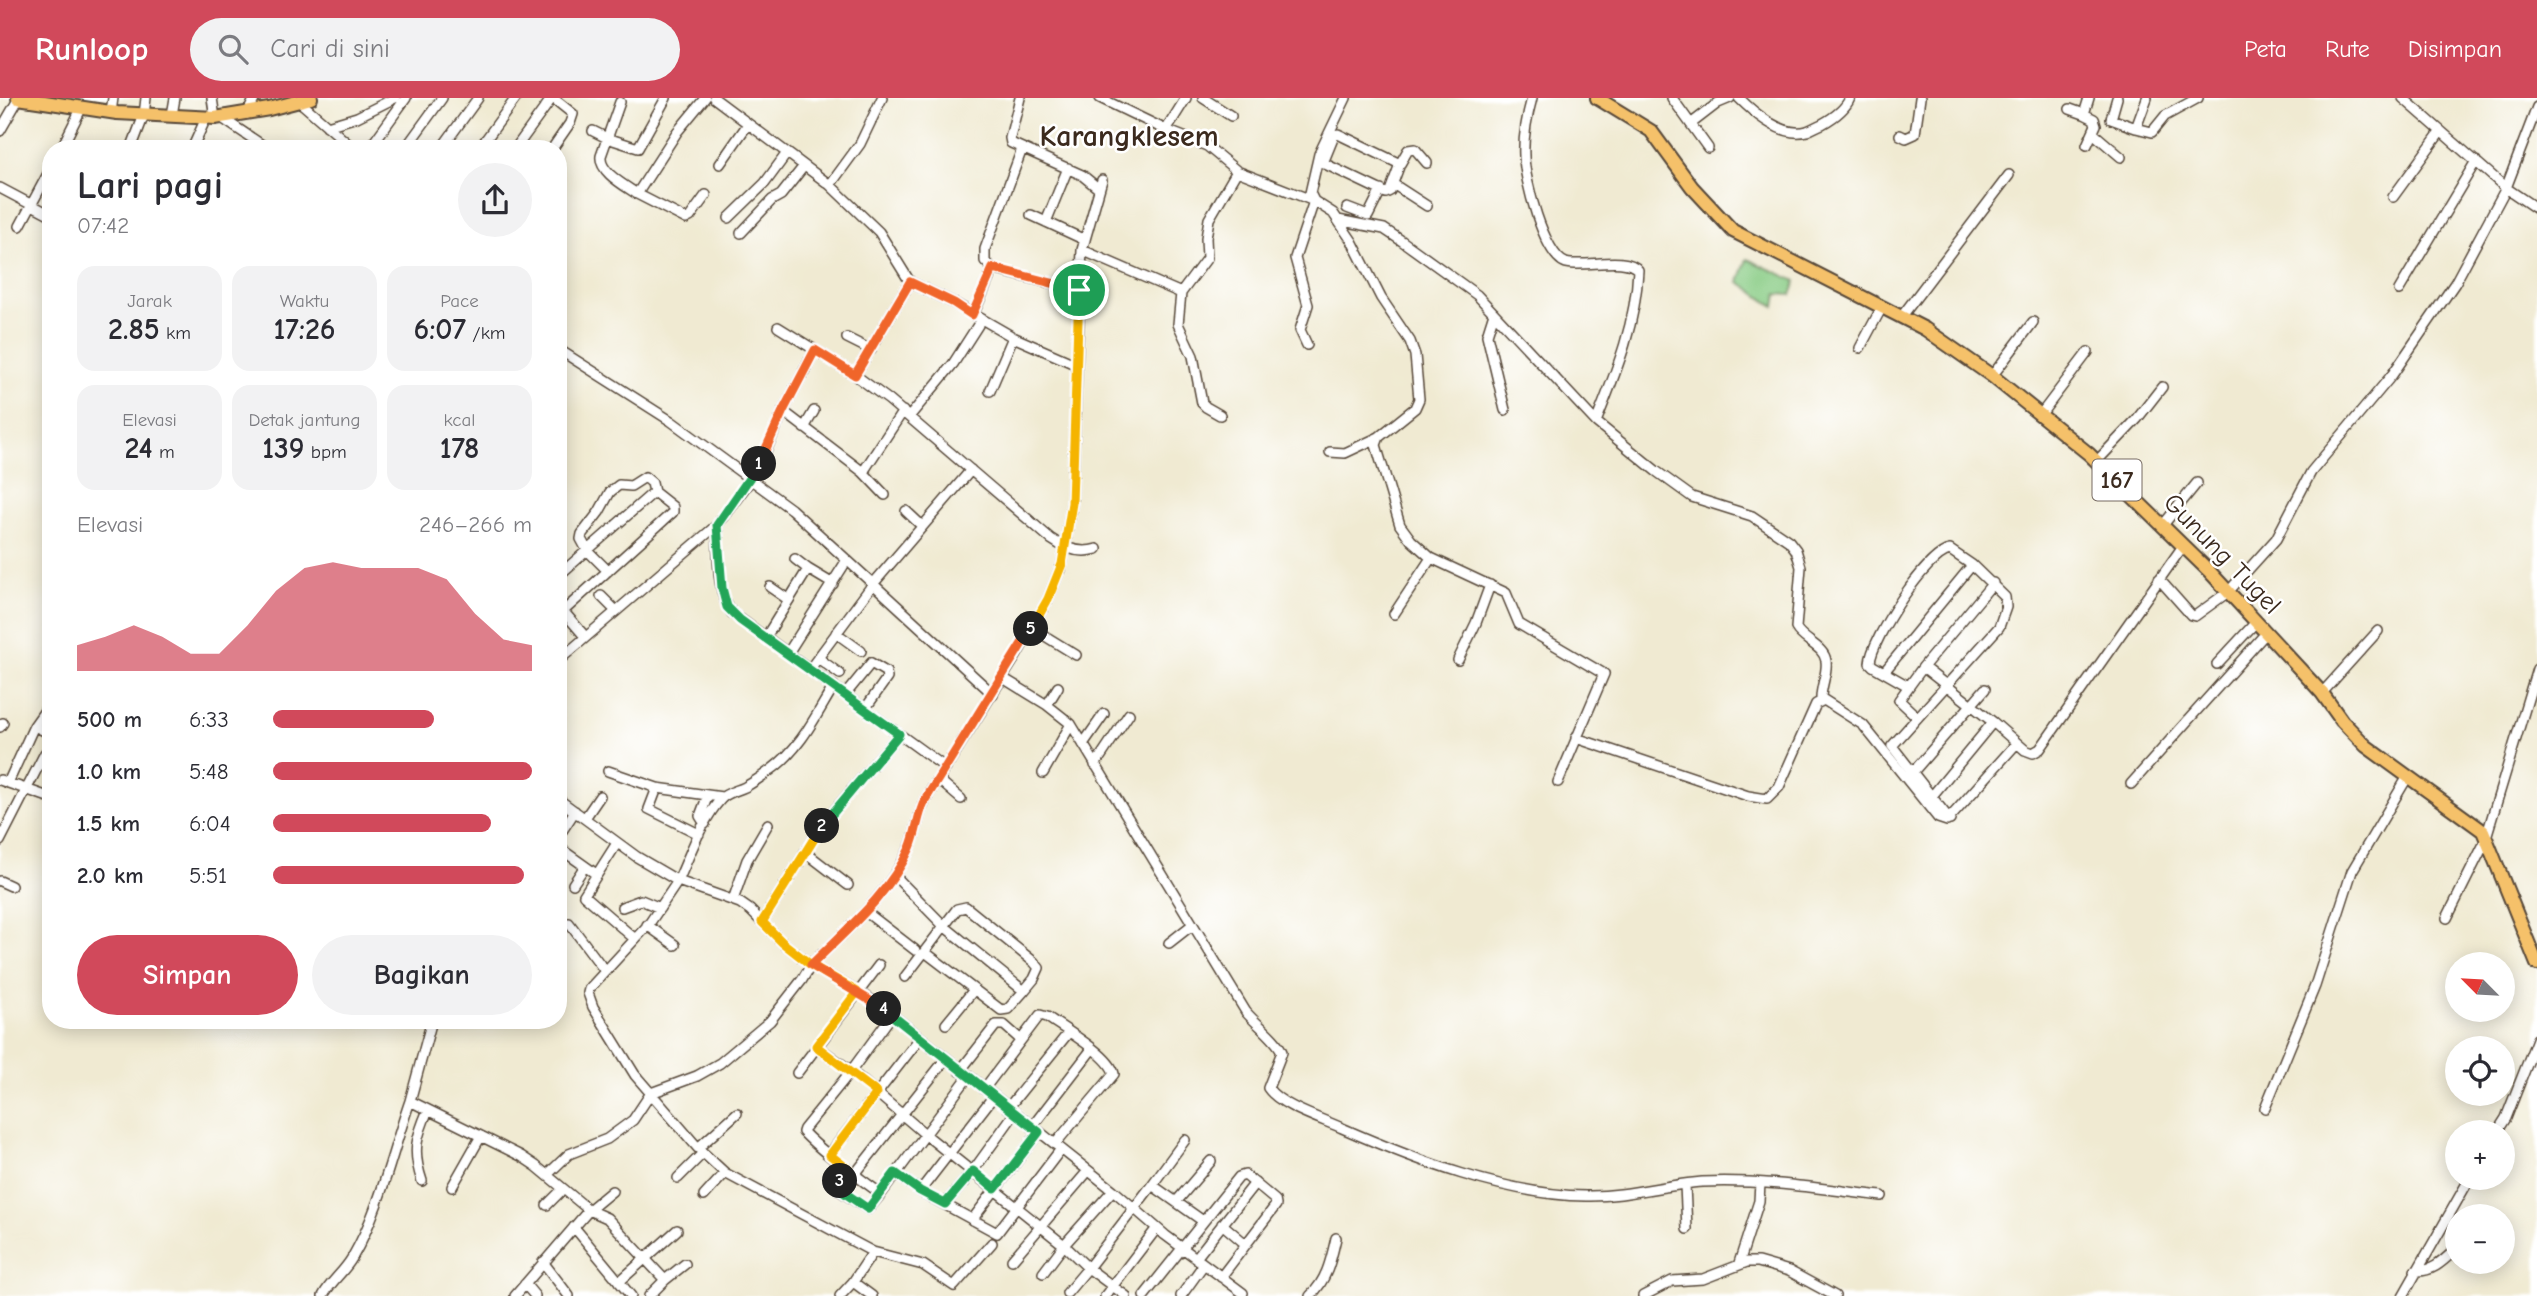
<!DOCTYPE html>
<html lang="id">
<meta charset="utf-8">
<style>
body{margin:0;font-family:"Comic Neue",sans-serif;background:#f2f2f3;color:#2b2b33;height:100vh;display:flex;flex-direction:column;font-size:26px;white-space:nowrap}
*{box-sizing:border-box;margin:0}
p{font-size:23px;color:#7c7c81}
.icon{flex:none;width:38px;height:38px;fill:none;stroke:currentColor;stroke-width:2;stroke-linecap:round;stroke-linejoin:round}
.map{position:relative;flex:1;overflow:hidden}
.drawer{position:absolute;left:42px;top:42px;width:525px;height:889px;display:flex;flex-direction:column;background:#fff;border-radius:28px;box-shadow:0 4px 18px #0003}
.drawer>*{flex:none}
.needle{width:46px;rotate:294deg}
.tools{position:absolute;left:2445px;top:854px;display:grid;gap:14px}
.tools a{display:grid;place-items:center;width:70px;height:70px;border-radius:50%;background:#fff;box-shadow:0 4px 18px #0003;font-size:35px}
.pin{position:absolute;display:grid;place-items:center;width:60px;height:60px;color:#fff;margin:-30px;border:4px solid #fff;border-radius:50%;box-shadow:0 2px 7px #0007}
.km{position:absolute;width:35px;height:35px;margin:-18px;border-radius:50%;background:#222;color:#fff;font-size:19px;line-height:35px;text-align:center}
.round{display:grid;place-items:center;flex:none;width:74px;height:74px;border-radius:37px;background:#f2f2f3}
.summary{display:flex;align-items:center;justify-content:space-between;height:119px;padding:0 35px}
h1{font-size:38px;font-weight:700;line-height:52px}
.figures{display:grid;grid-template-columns:repeat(3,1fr);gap:10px;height:119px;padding:7px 35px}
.figures div{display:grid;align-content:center;border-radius:18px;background:#f2f2f3;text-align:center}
.figures b{font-size:30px;font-weight:700}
.figures small{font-size:19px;font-weight:400}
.figures p{font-size:19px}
.chart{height:196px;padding:14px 35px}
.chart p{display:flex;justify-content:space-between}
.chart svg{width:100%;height:126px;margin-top:7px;fill:#d1495b;opacity:.7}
.cta{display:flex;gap:14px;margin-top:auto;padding:14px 35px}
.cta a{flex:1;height:80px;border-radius:42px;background:#d1495b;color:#fff;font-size:28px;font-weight:700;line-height:80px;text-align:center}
.cta a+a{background:#f2f2f3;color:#2b2b33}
ul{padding:0 35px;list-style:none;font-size:23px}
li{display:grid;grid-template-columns:112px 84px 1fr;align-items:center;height:52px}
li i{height:18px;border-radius:9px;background:#d1495b}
header{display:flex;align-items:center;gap:42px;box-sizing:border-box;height:98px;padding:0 35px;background:#d1495b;color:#fff}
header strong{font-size:33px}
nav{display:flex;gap:38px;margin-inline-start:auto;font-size:24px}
.search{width:490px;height:63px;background:#f2f2f3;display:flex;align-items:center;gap:18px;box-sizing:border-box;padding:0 24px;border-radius:38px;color:#7c7c81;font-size:26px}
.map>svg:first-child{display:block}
.green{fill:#89cc85;stroke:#627b52;stroke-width:2}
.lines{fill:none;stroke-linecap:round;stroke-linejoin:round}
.minor-casing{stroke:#564739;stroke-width:12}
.major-casing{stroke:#564739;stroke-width:16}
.minor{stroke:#fff;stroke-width:9}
.major{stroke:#f5c16b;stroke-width:12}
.split-1-casing{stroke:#fff;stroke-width:14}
.split-2-casing{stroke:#fff;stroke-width:14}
.split-3-casing{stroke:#fff;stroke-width:14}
.split-4-casing{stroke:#fff;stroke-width:14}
.split-5-casing{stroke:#fff;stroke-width:14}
.split-6-casing{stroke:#fff;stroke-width:14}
.split-1{stroke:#f0652b;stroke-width:9}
.split-2{stroke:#22a559;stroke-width:9}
.split-3{stroke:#f5b400;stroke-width:9}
.split-4{stroke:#22a559;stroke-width:9}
.split-5{stroke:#f0652b;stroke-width:9}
.split-6{stroke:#f5b400;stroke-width:9}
.labels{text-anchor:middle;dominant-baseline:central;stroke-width:5;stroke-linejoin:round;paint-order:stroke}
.shield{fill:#fff;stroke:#766a62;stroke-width:2}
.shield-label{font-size:24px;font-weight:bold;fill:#3b2a1e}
.street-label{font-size:26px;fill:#3b2a1e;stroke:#fff}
.quarter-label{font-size:30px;font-weight:bold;fill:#3b2a1e;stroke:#fff}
</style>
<header>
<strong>Runloop</strong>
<div class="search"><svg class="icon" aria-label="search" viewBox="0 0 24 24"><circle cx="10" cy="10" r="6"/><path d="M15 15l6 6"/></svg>Cari di sini</div>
<nav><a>Peta</a><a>Rute</a><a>Disimpan</a></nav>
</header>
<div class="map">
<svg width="2537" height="1198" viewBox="0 0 2537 1198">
<rect width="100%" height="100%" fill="#fff"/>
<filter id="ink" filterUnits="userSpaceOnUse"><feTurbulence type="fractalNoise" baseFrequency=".0143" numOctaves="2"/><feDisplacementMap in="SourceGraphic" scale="14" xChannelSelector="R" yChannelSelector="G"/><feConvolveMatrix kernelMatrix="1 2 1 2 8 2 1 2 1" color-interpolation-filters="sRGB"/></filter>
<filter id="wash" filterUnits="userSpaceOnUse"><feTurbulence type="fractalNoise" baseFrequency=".00686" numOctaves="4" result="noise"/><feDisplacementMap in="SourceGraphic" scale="28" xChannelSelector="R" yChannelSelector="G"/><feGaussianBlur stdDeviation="1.57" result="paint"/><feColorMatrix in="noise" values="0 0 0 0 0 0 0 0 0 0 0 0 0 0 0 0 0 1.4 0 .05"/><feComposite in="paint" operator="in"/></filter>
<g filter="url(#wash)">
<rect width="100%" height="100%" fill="#f0ead2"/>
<!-- green -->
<path class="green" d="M1747,161L1796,183L1791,197L1777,196L1775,208C1761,201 1753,192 1739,184Z"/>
</g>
<g filter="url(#ink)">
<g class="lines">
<!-- minor casing -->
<g class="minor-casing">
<path id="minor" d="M212,0L215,20
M714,0L830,87L860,46L882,0
M1020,0L1010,40L1011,45L1082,77L1099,91
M1100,0L1166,32L1207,48L1237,73L1314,103L1295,160L1308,207L1300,232L1307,247
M1203,0L1231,18
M1346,0L1319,56L1310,95L1314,103L1333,115L1352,143L1381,200L1410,243L1415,257L1419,301L1415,310L1379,339L1376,347L1400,427L1411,442L1431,460L1506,495L1519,526L1604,576L1558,684
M1532,0C1527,18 1523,39 1524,58C1524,80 1544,158 1566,165C1585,170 1626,157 1638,172C1636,226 1616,274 1596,324
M1672,0L1708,50
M1739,0C1754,15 1783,40 1807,33C1812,31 1817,28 1822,26C1833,20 1845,12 1850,0
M2117,0L2111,21L2136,30L2147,0
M2403,0L2506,90L2537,111
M300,4L354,51
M620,4L601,58C599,74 624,87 637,96L677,34L705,0
M2070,11L2084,16
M111,14L113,0
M247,16L255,0
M172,17L175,0
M222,20L268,51
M1692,25L1718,5L1730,0
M327,28L357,19L395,0
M2136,30L2152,34L2165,18L2198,0
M1166,32L1186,0
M0,33L19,0
M593,33L607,40L638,50L666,0
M2093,35L2121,59
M1900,37L1906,40L1915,36L1920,0
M2087,47L2096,27L2094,21L2084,16L2089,0
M61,51L81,11
M131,51L144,17L146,0
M192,51L206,20
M369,51L406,0
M405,51L442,0
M441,51L478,0
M479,51L516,0
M515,51L552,0
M552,51L570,25L573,16L553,0
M1022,51L985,151V163L993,171L1079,192
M1318,63L1323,65L1334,38L1338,36L1400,66L1408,52L1415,51L1427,65
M1323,65L1386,95L1390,93L1400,66
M720,66L748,26
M1393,86L1427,108
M0,90L51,117
M637,96L686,121L690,119L706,97
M2393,99L2441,33
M1347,110L1368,118L1381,92
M1031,117L1085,142
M729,120L765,85L787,55
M1338,122L1384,131L1402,143L1477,197L1596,324L1656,373L1692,399L1752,418L1789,443L1796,452L1801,469L1796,530C1803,543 1824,548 1826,563C1828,575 1820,589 1821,603
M1046,124L1068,70
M20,128L51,70
M741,135L772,102L781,97L804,68
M1082,152L1181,195
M910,184L954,205L1013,239L1077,267L1072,405L1062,466L1048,501L1016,558L925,702C917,718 917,734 910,749C888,798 848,830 811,867L873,903L892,917L1113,1092L1165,1137L1243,1195
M2399,192L2476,63
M1494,215L1487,237L1505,312
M973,217L993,171
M1902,218L2009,77
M778,229L815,252
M847,240L871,252
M1860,250L1882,209
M558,251L671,323L791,411L847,462
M1077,267L1082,152L1102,82
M855,277L889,302L1051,441C1065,451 1080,456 1097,451
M1992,278L2033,224
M990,293L1013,239
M783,313L863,374
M2041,316L2088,254
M1220,317L1206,309L1202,305L1193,258L1178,226L1181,195L1207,160L1206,140L1209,121L1237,73
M909,319L953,266L978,227
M804,330L814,313
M1330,354L1345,355L1379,339
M2097,363L2137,321L2162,289
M885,397L863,374L903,313
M906,413L922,428
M717,427C719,454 715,493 732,515L946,670
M2163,427L2197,385
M558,433L561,436L558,439
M795,461L808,471
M558,478L654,394
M2159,481L2191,517L2195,518L2228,494L2276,441L2311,374L2392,277L2455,185L2506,90L2537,9
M1993,485L1923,569L1993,624L2025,652L2033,655L2040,651L2183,448
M770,489L789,502
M601,498L616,513
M558,507L582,535
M1394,516L1431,460
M558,518L673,414V409L654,394L652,385L645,379L631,388L619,387L610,394L599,414L582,436L581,441L587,452L608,473
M1032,530L1076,557
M836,535L861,553
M766,539L808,471L833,486
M788,555L847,462L993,596
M818,560L840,576
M1458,562L1476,525L1490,487
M558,563L717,427L750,383L764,357L783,313L815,252L855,277L910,184L879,134L830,87
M2217,566L2256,524
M809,572L873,486L971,372
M1884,574L1972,467
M1003,580L1047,607L1071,626L1043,675
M1908,588L1873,568L1870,565C1871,542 1927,455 1950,452L1972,467L2005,499L2006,509L1999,529L1892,648L1950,722
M2322,595L2378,533
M845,597L871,565L886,574L887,580L865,611
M1047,607L1058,589
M1917,619L1899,602L1923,569
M1071,626L1246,914C1256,926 1277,941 1282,954L1268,990C1280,1008 1322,1021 1342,1030C1415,1062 1506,1097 1586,1098C1626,1099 1663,1087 1702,1084C1762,1081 1823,1091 1882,1098
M34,628L51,636
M0,629L3,625
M1576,640L1748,698L1767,701L1779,689L1816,606L1824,602L1863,627L1938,720L1947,723L2017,645
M1083,646L1104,616
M1095,667L1129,616
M608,673L657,690
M1913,674L1985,591
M0,682L51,700
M939,682L961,701
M8,685L34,628L51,604
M2131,686L2266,535
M1932,698L1993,624
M558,701L637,759L678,783L649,826L589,891L588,895L593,909L635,977L698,1050L725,1075L873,1154L853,1184L840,1198
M585,720L600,698
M705,726L700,718L708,697
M699,736L649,711L657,690L722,699
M558,739L575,713
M0,743L45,655
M617,745L584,797L635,841
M558,749L596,776
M805,754L848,787
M895,778L944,828L957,811L966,809L1034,864L1039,870L1034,881L1024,893
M0,783L11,788
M573,786L585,768
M733,802L747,762L768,726
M622,809L641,802L660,810
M866,814L915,852
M2447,820L2484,746L2537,571
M762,824L823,726L899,636
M569,825L605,873
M647,827L675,847
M1169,845L1192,827
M905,879L944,828L1024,893L1008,911L1001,912L925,854
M892,917L851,973L804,1031L803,1034C826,1058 855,1076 881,1096L968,979
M432,922L410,1003L521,1058L536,1068L589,1112L607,1120L665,1182L649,1198
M946,926L973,893
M816,948L851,973L926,1037L1064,1147L1113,1092
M960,973L996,927H1004L1021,942
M797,975L879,867
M984,991L1040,917L1047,919C1063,930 1111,958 1114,976L1055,1046
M1008,1010L1069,934
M2265,1010L2315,888L2352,773L2407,680
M1032,1029L1092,951
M2497,1034L2506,1020L2537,941
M1185,1042L1152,1087L1203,1123
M698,1050L737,1015
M829,1057L920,940
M848,1071L838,1087L839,1092L868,1111L881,1096
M895,1075L920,1093L997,1135L1061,1051
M855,1076L945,962
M547,1077L569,1056L607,1041L633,1022L651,995L697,978L720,965L770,923L802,882L811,867L783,845L750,812L740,805L678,783C690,757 701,723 721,701C727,694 737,693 745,689C754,684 764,677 772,671C801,650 816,617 834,588
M678,1080L703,1055
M422,1083C412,1053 416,1040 428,1012
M1685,1087L1687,1131
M452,1089L481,1038
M920,1093L993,999
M704,1098L725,1075
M1176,1104L1211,1063
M945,1106L973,1073L1014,1016
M547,1107L563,1091
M972,1122L1039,1034
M1222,1126L1242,1143
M574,1129L631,1198
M873,1154L923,1167L954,1188L992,1145
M1196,1160L1255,1085
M1012,1162L1088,1073
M543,1164L569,1198
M1739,1165L1759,1103L1760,1085
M2415,1173C2434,1174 2444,1162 2457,1150
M1043,1175L1064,1147L1088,1170L1152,1087
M665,1182L685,1166
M619,1184L677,1132
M853,1184L872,1198
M525,1186L535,1198
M1067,1195L1088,1170L1126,1198
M323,1198C331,1183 344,1174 352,1160C380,1112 392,1054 410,1003
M515,1198L589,1112L612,1093
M1105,1198L1157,1130
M1144,1198L1239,1079L1245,1077L1275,1102L1276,1107L1221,1179
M1181,1198L1204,1166
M1310,1198C1327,1182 1331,1162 1336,1140
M1643,1198L1672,1183L1703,1181L1747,1164H1758L1789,1173L1835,1198
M2403,1198L2470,1080"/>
</g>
<!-- major casing -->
<g class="major-casing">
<path id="major" d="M18,0L117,15L215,20L269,11L311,0
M1597,0L1651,33L1692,89L1733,133L1925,231L1992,278L2089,356L2209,473L2322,595L2342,623L2366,648L2483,733L2537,866"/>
</g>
<!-- minor -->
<use href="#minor" class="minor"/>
<!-- major -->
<use href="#major" class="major"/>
</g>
</g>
<g class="lines" filter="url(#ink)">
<!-- split-1 casing -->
<g class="split-1-casing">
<path id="split-1" d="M759,366L783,313L815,252L855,277L910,184L954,205L972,217L993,170L1079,192"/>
</g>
<!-- split-2 casing -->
<g class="split-2-casing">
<path id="split-2" d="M759,366L717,427L722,490L727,509L740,522L899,636L822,728"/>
</g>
<!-- split-3 casing -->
<g class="split-3-casing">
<path id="split-3" d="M822,728L762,824L783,845L811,867L857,894L816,948L877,995L830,1057L848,1071L840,1083"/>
</g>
<!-- split-4 casing -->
<g class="split-4-casing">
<path id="split-4" d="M840,1083L838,1087L839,1091L868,1111L895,1075L920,1093L945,1106L973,1073L995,1091L1039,1034L884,911"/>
</g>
<!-- split-5 casing -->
<g class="split-5-casing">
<path id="split-5" d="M884,911L811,867C848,830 888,798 910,750C917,734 917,718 925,702L1031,531"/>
</g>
<!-- split-6 casing -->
<g class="split-6-casing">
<path id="split-6" d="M1031,531L1048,501L1062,466L1072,405L1079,192"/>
</g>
<!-- split-1 -->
<use href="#split-1" class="split-1"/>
<!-- split-2 -->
<use href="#split-2" class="split-2"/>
<!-- split-3 -->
<use href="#split-3" class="split-3"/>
<!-- split-4 -->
<use href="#split-4" class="split-4"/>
<!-- split-5 -->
<use href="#split-5" class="split-5"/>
<!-- split-6 -->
<use href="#split-6" class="split-6"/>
</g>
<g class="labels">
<!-- shield labels -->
<rect class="shield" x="2092.5" y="361.5" width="49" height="41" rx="5"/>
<g class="shield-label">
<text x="2117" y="382">167</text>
</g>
<!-- street labels -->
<g class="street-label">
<text transform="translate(2222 456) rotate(46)">Gunung Tugel</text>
</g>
<!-- quarter labels -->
<g class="quarter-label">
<text x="1129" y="38">Karangklesem</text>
</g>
</g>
</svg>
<div class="tools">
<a><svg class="needle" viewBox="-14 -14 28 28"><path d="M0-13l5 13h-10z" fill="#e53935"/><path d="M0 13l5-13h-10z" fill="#7c7c81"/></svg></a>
<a><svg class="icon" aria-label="locate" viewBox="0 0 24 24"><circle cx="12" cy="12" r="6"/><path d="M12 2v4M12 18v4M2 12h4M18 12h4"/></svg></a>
<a>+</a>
<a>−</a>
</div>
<div class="pin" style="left:1079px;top:192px;background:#1e9e55"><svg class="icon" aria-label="arrive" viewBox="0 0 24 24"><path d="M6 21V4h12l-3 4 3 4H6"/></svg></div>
<b class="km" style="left:759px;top:366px">1</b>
<b class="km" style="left:822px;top:728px">2</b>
<b class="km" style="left:840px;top:1083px">3</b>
<b class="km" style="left:884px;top:911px">4</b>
<b class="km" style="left:1031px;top:531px">5</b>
<section class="drawer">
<div class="summary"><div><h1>Lari pagi</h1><p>07:42</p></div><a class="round"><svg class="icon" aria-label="share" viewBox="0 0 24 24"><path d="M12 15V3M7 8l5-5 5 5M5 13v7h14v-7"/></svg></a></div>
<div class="figures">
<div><p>Jarak</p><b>2.85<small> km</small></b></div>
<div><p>Waktu</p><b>17:26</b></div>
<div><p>Pace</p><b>6:07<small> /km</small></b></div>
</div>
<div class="figures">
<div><p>Elevasi</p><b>24<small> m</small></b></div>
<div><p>Detak jantung</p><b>139<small> bpm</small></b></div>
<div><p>kcal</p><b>178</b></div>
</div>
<div class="chart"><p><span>Elevasi</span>246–266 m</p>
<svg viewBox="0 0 160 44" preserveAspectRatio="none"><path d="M0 44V35L10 32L20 28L30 32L40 38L50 38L60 28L70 16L80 8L90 6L100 8L110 8L120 8L130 12L140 24L150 33L160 35V44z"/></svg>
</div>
<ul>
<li><b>500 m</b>6:33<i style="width:62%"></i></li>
<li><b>1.0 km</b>5:48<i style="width:100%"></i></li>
<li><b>1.5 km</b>6:04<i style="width:84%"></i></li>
<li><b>2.0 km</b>5:51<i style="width:97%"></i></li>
</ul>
<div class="cta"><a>Simpan</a><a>Bagikan</a></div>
</section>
</div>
